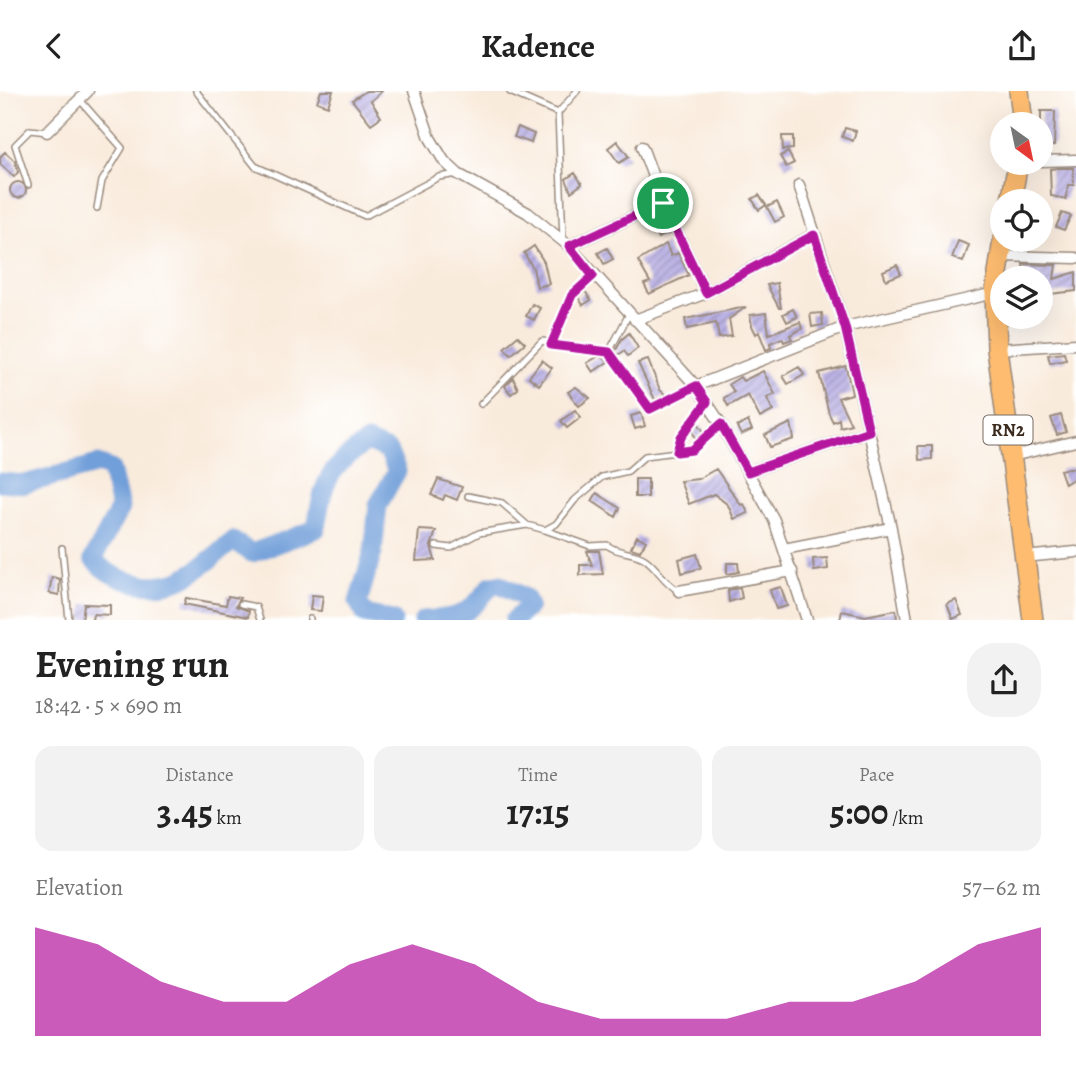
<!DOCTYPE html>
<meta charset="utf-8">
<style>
body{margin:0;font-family:Alegreya,serif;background:#f2f2f2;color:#222;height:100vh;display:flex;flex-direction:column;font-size:26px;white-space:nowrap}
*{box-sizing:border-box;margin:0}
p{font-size:23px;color:#767676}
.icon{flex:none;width:38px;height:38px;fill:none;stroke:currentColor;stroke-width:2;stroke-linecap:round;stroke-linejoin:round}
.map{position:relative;height:529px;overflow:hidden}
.drawer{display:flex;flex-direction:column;background:#fff;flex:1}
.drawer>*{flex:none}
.needle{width:46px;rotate:147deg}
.controls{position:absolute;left:990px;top:21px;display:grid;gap:14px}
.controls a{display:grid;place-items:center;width:63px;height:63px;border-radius:50%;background:#fff;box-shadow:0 7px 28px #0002;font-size:35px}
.pin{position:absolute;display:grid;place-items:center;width:60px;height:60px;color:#fff;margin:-30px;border:4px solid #fff;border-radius:50%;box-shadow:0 2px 7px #0007}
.round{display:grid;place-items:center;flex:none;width:74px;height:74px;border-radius:28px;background:#f2f2f2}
.headline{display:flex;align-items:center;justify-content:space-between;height:119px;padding:0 35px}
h1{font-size:38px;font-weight:600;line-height:52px}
.figures{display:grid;grid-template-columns:repeat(3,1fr);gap:10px;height:119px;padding:7px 35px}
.figures div{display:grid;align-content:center;border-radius:18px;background:#f2f2f2;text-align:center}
.figures b{font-size:35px;font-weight:600}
.figures small{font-size:19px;font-weight:400}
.figures p{font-size:19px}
.chart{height:196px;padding:14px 35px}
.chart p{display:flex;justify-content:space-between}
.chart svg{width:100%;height:126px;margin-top:7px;fill:#b5179e;opacity:.7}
header{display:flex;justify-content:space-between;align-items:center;height:91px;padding:0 35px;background:#fff;font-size:32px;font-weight:600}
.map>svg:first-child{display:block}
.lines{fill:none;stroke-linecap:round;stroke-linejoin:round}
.river{stroke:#719fd9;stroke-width:19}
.building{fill:url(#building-hatch)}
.lane-casing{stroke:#9a8a7d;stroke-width:8}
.street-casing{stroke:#9a8a7d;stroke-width:13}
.highway-casing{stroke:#9a8a7d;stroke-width:22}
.lane{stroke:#fff;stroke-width:5}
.street{stroke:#fff;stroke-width:10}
.highway{stroke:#fdbc70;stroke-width:19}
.route-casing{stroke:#fff;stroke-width:14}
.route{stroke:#b5179e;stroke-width:9}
.labels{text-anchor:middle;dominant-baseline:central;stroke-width:7;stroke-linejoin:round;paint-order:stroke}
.shield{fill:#fff;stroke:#766a62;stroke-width:2}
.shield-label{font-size:18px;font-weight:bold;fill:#3b2a1e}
</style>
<header><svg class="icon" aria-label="back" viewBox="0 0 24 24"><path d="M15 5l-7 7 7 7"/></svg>Kadence<svg class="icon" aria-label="share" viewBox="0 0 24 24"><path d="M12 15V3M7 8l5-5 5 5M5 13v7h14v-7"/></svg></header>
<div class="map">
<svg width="1076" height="529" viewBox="0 0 1076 529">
<defs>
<pattern id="building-hatch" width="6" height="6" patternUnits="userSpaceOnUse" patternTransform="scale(1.75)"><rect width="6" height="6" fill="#bbb2e5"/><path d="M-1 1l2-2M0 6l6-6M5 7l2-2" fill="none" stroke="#9991b9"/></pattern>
</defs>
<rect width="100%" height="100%" fill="#fff"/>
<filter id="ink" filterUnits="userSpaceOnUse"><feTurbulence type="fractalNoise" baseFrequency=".0143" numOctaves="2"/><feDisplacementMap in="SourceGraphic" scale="14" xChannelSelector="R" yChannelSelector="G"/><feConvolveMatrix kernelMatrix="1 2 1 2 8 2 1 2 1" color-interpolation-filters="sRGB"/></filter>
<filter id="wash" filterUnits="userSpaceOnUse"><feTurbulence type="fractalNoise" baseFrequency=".00686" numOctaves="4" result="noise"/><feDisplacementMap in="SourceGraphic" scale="28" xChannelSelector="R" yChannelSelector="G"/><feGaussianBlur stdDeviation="1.57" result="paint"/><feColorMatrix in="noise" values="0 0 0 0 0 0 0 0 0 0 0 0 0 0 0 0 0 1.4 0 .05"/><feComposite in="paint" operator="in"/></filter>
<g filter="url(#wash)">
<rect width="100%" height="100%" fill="#f9ebdc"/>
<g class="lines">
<!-- river -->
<path class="river" d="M0,391L25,393L98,373L111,378L120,417L93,468C111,489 145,499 174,491C194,485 216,463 233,450L252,462L316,438C323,390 327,379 367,351L388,360L397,380L378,414L373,461L358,511L365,523L393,529
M423,529C461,527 468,525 491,494L500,493L526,507L529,515L514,529"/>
</g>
<g id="blocks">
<!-- building -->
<path class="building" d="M321,0H333L328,15L317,11Z
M366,0H382L371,10L381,26L371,33L352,9Z
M1041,20H1055L1054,55H1041Z
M518,36L534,43L531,52L514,46Z
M845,37L856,40L853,50L842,46Z
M782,45H793V58L783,59Z
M617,50L629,66L619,72L608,57Z
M5,61L15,70L18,81L14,86L0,73V66Z
M788,61L794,72L786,76L780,65Z
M1059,77H1073L1074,94H1068L1066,108L1051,105L1050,78Z
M575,82L582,93L571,101L566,88Z
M10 99a8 8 0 1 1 16 0a8 8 0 1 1-16 0Z
M759,104L766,114L759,119L752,108Z
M777,111L784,126L775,131L767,116Z
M1062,122L1071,125L1064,139L1056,136Z
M664,132L669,142L658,147L653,137Z
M958,150L969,154L963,171L952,167Z
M666,153L671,165L678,162L689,184L649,203L644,193L650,191L638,170Z
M534,155L544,171L549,193L537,196L533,177L524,162Z
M607,157L613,168L604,173L598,162Z
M1023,173L1056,174L1054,188L1076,181V200L1041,204V187H1025Z
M897,174L901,183L886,189L883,180Z
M777,192L781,217H779L767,194Z
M585,200L591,209L583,214L578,206Z
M532,213L540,217L534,229L526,225Z
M746,216L729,228L732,245L719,247L716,232L687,238L685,228Z
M793,218L797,226L787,231L783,223Z
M766,222L769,243L800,231L802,238L790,244L792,248L784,251L782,247L770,252L771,257L766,259L759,241L756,243L752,235L750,224Z
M822,222L823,234L812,236L810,223Z
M629,242L638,257L628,265L624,260L618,264L615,261L622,248Z
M518,245L525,252L511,264L504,257Z
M1064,262L1066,269L1050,272L1048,264Z
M599,265L609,270L593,281L587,272Z
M542,269L552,277L539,294L529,286Z
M648,269L660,299L666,304L655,309L638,272Z
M846,275L852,303L838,307L851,333L840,336L839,328L833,331L829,323L819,282Z
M799,276L804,284L788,293L783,285Z
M763,280L775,303L767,307L773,320L760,327L748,304L728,315L724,307L734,301L729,293L740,286L743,290Z
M513,287L518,298L511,303L505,295Z
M576,296L590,307L579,315L568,301Z
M575,319L581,326L567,337L561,330Z
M641,322L645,335L635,338L631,325Z
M1061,324L1066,341L1057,344L1051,327Z
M748,330L752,339L741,344L737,336Z
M698,332L704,341L697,348L692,341Z
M791,332L794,348L770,356L765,344Z
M918,355H932V368L919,369Z
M1069,377H1076V386L1065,393L1060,379Z
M716,378L741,414L744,413L748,422L734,428L728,414L714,403L689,413L680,390L698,388Z
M438,388L462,396L457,409L445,404L443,409L431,404Z
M635,388H648V406H635Z
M597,402L620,417L616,426L592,410Z
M419,439L436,440L431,455L435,469L416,470Z
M637,445L646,450L640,460L631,457Z
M587,460H599L603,483L580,484V474H592Z
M697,463L701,477L682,482L679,468Z
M827,467L828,478L814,480L813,468Z
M727,472H738L739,481L727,483Z
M52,486L60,488L59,504L49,502Z
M781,496L787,515L776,518L770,499Z
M740,497L742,507L729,511L728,499Z
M312,504L323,505L321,520L310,519Z
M228,505L240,507L236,515L249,520L248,526L184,513L186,507L226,514Z
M956,509L962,524L953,528L947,513Z
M84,513L110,514V524L93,523L92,529H82Z
M896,519L897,529H840L842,520L865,525Z"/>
</g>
</g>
<g filter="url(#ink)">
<use href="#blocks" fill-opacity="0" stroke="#9a8a7d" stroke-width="2"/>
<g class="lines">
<!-- lane casing -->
<g class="lane-casing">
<path id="lane" d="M196,0L255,75L365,125L439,86L458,83
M510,1L558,22L563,149
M80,9L122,57L102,90L97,117
M558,22L577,0
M28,94L15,54L30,39L47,41
M551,254L572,204L593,185
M609,261L650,318L696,295
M481,313L542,250L609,261L629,223
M677,361L681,347L707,311
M468,405L502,412L527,434
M545,439L590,455L607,454C618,463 633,460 645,468C658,477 664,492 679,500
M436,455L451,457L479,442L527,434L545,439L556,433L575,409L602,386L628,380L645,365L692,359L721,333
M62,457L69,529
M241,513L256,516L260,529
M310,529V528"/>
</g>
<!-- street casing -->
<g class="street-casing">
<path id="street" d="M414,0L430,47L444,70L458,83L528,122L569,155L696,295L845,236L995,202
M47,41L88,0
M642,56L663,112L706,202
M1041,70L1076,69
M799,94L845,236L891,437L907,529
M569,155L663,112
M1000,165L1076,167
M635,229L706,202L813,144
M997,258L1076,253
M696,295L721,333L774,429L807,529
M1012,365L1076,350
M748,381L869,340
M784,458L891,437
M1024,466L1076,461
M679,500L792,480"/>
</g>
<!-- highway casing -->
<g class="highway-casing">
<path id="highway" d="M1019,0L1023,33
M1011,110L1018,72
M1003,149L995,202L997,258L1033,529"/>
</g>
<!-- lane -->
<use href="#lane" class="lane"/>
<!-- street -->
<use href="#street" class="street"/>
<!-- highway -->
<use href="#highway" class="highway"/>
</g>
</g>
<g class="lines" filter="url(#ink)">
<!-- route casing -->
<g class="route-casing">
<path id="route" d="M663,112L706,202L814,144L845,236L869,340L748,381L721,333L692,359L677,361L681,346L707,311L696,295L650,318L609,261L551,254L572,204L593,185L569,155Z"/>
</g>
<!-- route -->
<use href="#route" class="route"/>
</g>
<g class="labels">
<!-- shield labels -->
<rect class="shield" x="983.5" y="324.5" width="49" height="29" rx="5"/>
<g class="shield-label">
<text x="1008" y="339">RN2</text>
</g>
</g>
</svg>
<div class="controls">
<a><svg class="needle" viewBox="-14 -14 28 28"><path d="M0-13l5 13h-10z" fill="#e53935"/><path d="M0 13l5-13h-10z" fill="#767676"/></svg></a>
<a><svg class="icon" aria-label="locate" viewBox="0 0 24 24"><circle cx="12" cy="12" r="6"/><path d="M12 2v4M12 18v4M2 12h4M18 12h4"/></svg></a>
<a><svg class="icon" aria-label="layers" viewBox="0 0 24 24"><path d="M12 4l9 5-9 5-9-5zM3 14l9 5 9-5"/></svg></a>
</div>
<div class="pin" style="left:663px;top:112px;background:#1e9e55"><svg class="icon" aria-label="arrive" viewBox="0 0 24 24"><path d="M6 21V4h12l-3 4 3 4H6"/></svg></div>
</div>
<section class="drawer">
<div class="headline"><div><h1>Evening run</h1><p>18:42 · 5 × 690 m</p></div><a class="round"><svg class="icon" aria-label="share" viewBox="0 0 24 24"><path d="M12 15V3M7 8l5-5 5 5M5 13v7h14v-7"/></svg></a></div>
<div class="figures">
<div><p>Distance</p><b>3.45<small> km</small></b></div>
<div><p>Time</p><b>17:15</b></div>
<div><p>Pace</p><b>5:00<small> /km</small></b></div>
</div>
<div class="chart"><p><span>Elevation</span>57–62 m</p>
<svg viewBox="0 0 160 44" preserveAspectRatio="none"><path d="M0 44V6L10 12L20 25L30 32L40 32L50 19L60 12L70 19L80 32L90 38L100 38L110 38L120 32L130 32L140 25L150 12L160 6V44z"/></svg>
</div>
</section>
